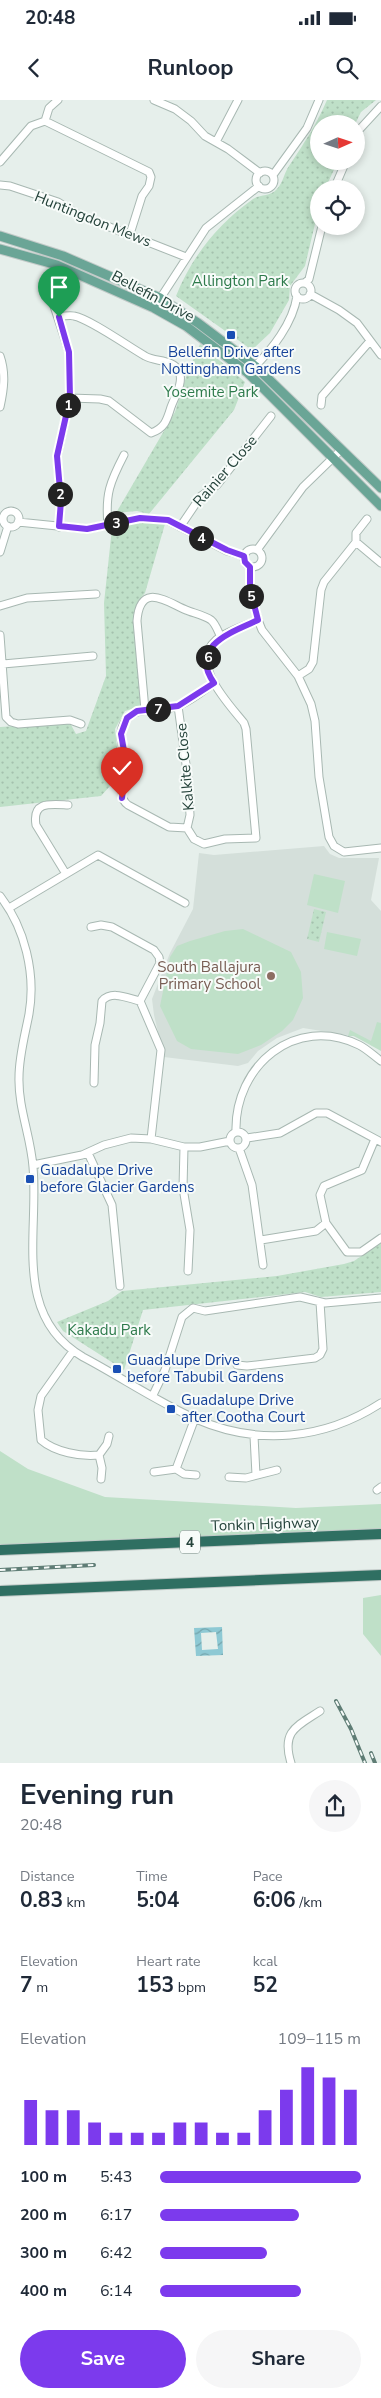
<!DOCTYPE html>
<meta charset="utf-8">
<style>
body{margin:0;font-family:"Nunito Sans",sans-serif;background:#f6f6f7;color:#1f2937;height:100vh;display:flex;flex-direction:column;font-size:19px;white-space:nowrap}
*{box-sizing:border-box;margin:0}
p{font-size:16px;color:#747a83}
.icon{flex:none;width:28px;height:28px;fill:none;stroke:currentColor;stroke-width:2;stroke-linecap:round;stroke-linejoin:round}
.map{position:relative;height:1663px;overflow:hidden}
.panel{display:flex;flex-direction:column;background:#fff;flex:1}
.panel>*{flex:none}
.needle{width:32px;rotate:87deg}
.controls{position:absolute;left:310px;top:15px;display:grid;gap:10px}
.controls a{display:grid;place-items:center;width:55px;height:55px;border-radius:50%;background:#fff;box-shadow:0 2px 8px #0003;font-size:25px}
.pin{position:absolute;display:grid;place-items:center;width:42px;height:42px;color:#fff;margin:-51px -21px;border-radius:50% 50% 50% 0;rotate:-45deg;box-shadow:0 0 5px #0007}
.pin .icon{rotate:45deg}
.km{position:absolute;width:25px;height:25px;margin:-12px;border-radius:50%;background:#222;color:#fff;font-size:14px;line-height:25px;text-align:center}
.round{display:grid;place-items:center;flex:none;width:52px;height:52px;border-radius:26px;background:#f6f6f7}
.headline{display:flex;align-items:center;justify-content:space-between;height:85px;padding:0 20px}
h1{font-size:28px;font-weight:700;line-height:38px}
.figures{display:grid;grid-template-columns:repeat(3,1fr);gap:8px;height:85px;padding:5px 20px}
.figures div{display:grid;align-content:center}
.figures b{font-size:21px;font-weight:700}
.figures small{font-size:14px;font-weight:400}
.figures p{font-size:14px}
.chart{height:140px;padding:10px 20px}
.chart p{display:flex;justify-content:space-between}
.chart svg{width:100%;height:90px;margin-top:5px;stroke:#7c3aed;stroke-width:6}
.primary-button{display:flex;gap:10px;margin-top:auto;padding:10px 20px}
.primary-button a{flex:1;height:58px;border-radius:30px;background:#7c3aed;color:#fff;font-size:20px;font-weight:700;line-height:58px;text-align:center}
.primary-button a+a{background:#f6f6f7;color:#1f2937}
ul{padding:0 20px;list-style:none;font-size:16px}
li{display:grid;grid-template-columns:80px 60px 1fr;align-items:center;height:38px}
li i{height:12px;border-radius:6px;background:#7c3aed}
.status{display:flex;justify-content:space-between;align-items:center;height:35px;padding:0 25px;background:#fff;direction:ltr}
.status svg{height:14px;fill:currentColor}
header{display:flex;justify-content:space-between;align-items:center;height:65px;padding:0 20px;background:#fff;font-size:22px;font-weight:700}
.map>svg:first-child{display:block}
.built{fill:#d4dfda}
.green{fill:#bfe0c8}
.park{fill:url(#park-dots)}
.water{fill:url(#water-waves);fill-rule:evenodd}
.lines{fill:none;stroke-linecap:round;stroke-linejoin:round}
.minor-casing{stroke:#a8b8b2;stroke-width:9}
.major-casing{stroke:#c2cac8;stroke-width:11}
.highway-casing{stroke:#c2cac8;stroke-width:12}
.minor{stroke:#fff;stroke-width:7}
.major{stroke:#6aa596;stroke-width:9}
.highway{stroke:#2f6f62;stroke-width:10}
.rail-casing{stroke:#5f7d75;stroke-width:4}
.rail{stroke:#f7fbf9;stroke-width:2;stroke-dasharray:5.5;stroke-linecap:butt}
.route-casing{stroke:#fff;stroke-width:10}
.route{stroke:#7c3aed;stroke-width:6}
.transit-dot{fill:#1a4fb4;stroke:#f7fbf9;stroke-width:2}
.education-dot{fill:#8d6e63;stroke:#f7fbf9;stroke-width:2}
.labels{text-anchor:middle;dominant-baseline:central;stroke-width:4;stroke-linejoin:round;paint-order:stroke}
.shield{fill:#f7fbf9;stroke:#637a73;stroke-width:1}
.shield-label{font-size:14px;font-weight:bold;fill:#24423a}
.street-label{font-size:15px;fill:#24423a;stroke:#f7fbf9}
.park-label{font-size:15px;fill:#2d7a4b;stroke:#f7fbf9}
.transit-label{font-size:15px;fill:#164399;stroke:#f7fbf9;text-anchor:start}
.education-label{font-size:15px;fill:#785e54;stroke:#f7fbf9;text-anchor:end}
</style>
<div class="status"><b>20:48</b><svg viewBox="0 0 49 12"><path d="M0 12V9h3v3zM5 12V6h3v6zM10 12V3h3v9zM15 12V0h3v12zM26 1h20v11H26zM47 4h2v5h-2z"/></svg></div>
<header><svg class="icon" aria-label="back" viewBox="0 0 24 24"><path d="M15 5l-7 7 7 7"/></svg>Runloop<svg class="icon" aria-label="search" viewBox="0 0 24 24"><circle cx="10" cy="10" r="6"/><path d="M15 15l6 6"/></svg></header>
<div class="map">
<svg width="381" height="1663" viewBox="0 0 381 1663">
<defs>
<pattern id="park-dots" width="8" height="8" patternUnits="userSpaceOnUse" patternTransform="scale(1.25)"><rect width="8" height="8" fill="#bfe0c8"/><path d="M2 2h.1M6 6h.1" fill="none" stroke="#a4c1ad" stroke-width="1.8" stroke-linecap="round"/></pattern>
<pattern id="water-waves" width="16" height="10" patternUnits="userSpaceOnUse" patternTransform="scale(1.25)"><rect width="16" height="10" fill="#8ec9d4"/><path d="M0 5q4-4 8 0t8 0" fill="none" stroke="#74a5ad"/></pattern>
</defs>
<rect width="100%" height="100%" fill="#e6efeb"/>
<!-- built -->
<path class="built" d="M324,746L330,754L339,758H379L371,800L381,811V949L353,936L303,928L277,938L258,951L248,963L238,966L164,957L154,915L152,899L170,853L193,809L199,753L214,755Z"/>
<!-- green -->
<path class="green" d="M314,774L345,781L338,813L307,805Z
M243,829L291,852L301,872L303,898L293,920L282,931L261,945L238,954L191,949L177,941L160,906L170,857L177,846L190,841L225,831Z
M327,832L361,839L357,856L324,849Z
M377,922L381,923V951L354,936H348L350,930L371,941Z
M0,1351L28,1369L105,1397L296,1408L381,1404V1430L0,1449Z
M381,1495V1556L363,1534V1498Z"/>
<!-- park -->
<path class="park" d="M327,0H376L361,12L355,24H319V61H338L325,89H319V107L305,166L290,186L289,200L270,233L252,250L176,196C192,156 218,124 253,99C261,94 270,97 277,89C283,83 284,73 289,66C304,43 316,26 327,0Z
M200,244L245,282L234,310L149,414L137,411L116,413L175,312L187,274Z
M146,422L165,424L145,493L138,501L133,517L142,606L125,611L115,629L120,675L101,696L0,707V627L70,623L76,634L86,631L106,576L104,503L112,428Z
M314,809L326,812L319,842L307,839Z
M381,1143V1192L321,1197L305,1192L143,1210L124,1270L63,1231L57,1222L108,1201L122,1191L277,1176L344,1164L354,1161Z"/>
<!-- water -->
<path class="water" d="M222,1527L223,1555L196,1556L194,1528ZM216,1532L218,1549L202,1550L201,1533Z"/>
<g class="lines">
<!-- minor casing -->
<g class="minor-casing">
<path id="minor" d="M154,0L175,9L191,21L205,36L228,49L260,73
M45,21L149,72L151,77L149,86L142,96L130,134
M45,21L49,8L58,0
M356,36L359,30L381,6
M216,42L238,0
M0,62L31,26L45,21
M256 80a9 9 0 1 1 18 0a9 9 0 1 1-18 0Z
M273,75L307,28L319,0
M0,85L10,86L58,102L79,115L186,157
M334,89L346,61
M54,175V206L69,252L70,298L57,357L61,401L59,427
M305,183L309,179L322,126
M295 191a8 8 0 1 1 16 0a8 8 0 1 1-16 0Z
M310,194L339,210L357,223L381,255
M154,208L206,128L259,86
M59,217C64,216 70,215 74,216C90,219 129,247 145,256C155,262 173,259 179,271C184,282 175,296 171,307C167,320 165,328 151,333L109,301L100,299L70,298
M0,256C6,273 4,289 0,307
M252,269C272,250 293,223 297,196
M321,305L322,296L370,241
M3 419a8 8 0 1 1 16 0a8 8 0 1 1-16 0Z
M18,422L87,429L140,418L167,420L227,451L244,456
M108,425C105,394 110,382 124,355
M180,427L201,396L217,385L271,316
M356,442V433L367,419
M244 458a9 9 0 1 1 18 0a9 9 0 1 1-18 0Z
M257,450L303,387L341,350
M0,452L8,426
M250,467V489L258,520L262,530L298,576L311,604L315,621L319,677L329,737L334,746L344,752L381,748
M0,506L27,498L96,494
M0,535L6,617L11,622L18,624L70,620L81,624
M3,564L93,556
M298,576L309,569L313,562L321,490L324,482L356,442L381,463
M214,583C203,591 191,601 178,606C159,613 129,603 122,628C118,642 127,655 126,670C124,682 116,696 128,705L169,727L187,728L194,739L204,744L225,739L256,738L246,629L244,623C229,604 189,564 216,540C227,531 244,526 258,520
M178,606L188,679L190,715L187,728
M145,610L137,521C140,481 167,502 186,510C193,513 204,515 211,520C216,524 218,532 221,537
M66,774L36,725C32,701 50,704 68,705
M0,796C25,828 36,874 29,914C25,935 19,956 19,977C18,1008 31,1037 33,1067C39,1133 12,1216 83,1257C121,1277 157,1302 196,1319C258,1346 324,1340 381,1303
M9,808L98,755L185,803
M91,827L101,825L112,827L154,850L159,857L160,863L140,901L161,950L151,1039
M94,983L95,945L100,923L102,901C112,890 127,898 140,901
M230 1040a8 8 0 1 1 16 0a8 8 0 1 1-16 0Z
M236,1032C234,966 295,914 359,945C367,949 374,956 381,961
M247,1038L280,1033L316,1013H327L381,1042
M184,1047L183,1088L190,1130L188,1171
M239,1048L252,1085L263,1165
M88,1053L112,1105L120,1186
M33,1065L82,1055L104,1045L131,1038L151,1039L184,1047H200L230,1041
M326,1123L347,1152H361L381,1138
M261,1140L316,1131L326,1123L320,1095L324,1086L362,1070L375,1039
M73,1251L41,1296L38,1310L41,1340C55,1352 81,1357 99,1355
M237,1265L247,1266L315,1258L320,1255L323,1249L320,1202
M153,1295L165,1270L182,1217L193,1208L205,1211L300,1197L325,1203L381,1198
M254,1336L256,1375
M176,1369L195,1318
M154,1372L176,1369L184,1374L196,1375
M229,1377L246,1378L277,1370
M101,1379L102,1368L99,1355L107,1344L109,1336
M377,1390L381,1387
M291,1663C281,1631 297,1626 320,1611"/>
</g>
<!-- major casing -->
<g class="major-casing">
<path id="major" d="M0,136L63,156L160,198L198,223L255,266L381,388
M0,149L57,165L154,208L186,226L248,273L381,406"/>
</g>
<!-- highway casing -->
<g class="highway-casing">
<path id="highway" d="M0,1450L381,1434
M0,1491L381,1475"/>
</g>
<!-- minor -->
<use href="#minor" class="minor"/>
<!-- major -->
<use href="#major" class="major"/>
<!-- highway -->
<use href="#highway" class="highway"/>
<!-- rail casing -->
<g class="rail-casing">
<path id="rail" d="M0,1470L94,1465
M336,1601L351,1629L365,1663
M371,1653L375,1663"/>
</g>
<!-- rail -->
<use href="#rail" class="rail"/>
</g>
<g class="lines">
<!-- route casing -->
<g class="route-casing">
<path id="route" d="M59,217L69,252L70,298L57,356L61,401L59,426L87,429L140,418L168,420L227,450L244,456L245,462L250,467V489L258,520C232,532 188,546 214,583L178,606L137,611L127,618L121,634L126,662L122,698"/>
</g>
<!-- route -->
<use href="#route" class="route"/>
</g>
<!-- markers -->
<g class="transit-dot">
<rect x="226" y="230" width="10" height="10" rx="2.5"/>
<rect x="25" y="1074" width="10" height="10" rx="2.5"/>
<rect x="112" y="1264" width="10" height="10" rx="2.5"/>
<rect x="166" y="1304" width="10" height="10" rx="2.5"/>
</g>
<circle class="education-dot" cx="271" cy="876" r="5"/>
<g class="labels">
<!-- shield labels -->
<rect class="shield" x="180" y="1430.5" width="20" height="23" rx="4"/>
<g class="shield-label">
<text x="190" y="1442">4</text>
</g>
<!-- street labels -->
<g class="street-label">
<text transform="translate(93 119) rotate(22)">Huntingdon Mews</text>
<text transform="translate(153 196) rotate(28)">Bellefin Drive</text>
<text transform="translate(225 371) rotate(-49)">Rainier Close</text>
<text transform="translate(185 667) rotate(-95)">Kalkite Close</text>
<text transform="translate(265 1424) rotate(-2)">Tonkin Highway</text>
</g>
<!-- park labels -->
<g class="park-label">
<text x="240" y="181">Allington Park</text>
<text x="211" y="292">Yosemite Park</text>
<text x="109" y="1230">Kakadu Park</text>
</g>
<!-- transit labels -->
<g class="transit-label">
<text x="231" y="252" text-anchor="middle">Bellefin Drive after<tspan x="231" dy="17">Nottingham Gardens</tspan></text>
<text x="40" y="1070">Guadalupe Drive<tspan x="40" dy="17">before Glacier Gardens</tspan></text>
<text x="127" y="1260">Guadalupe Drive<tspan x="127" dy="17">before Tabubil Gardens</tspan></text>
<text x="181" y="1300">Guadalupe Drive<tspan x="181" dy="17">after Cootha Court</tspan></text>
</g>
<!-- education labels -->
<g class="education-label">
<text x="261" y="867">South Ballajura<tspan x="261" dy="17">Primary School</tspan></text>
</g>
</g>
</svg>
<div class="controls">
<a><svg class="needle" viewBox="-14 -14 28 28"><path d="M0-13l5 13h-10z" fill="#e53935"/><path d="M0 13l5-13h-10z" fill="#747a83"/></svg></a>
<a><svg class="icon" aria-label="locate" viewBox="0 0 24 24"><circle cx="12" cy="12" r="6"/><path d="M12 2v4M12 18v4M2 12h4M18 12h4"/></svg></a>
</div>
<div class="pin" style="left:59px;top:217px;background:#1e9e55"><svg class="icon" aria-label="arrive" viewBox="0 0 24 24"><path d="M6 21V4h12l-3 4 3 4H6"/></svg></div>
<div class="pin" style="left:122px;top:698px;background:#d93025"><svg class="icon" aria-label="check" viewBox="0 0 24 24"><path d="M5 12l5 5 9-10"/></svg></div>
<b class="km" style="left:68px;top:305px">1</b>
<b class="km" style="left:60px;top:394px">2</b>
<b class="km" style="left:116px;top:423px">3</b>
<b class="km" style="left:201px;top:438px">4</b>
<b class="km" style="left:251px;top:496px">5</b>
<b class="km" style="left:208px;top:557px">6</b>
<b class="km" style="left:158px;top:609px">7</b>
</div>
<section class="panel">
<div class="headline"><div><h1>Evening run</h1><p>20:48</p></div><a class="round"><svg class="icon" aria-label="share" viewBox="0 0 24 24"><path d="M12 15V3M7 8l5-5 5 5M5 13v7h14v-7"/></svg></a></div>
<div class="figures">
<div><p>Distance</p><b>0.83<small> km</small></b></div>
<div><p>Time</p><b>5:04</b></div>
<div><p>Pace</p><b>6:06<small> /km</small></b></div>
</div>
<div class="figures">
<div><p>Elevation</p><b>7<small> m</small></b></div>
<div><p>Heart rate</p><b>153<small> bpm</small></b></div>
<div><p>kcal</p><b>52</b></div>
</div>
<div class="chart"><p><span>Elevation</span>109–115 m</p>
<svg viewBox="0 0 160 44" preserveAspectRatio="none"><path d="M5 44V22M15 44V27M25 44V27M35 44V33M45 44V38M55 44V38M65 44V38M75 44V33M85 44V33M95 44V38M105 44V38M115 44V27M125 44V17M135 44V6M145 44V11M155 44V17"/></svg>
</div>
<ul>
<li><b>100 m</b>5:43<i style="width:100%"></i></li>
<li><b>200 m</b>6:17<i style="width:69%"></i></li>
<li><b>300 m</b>6:42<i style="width:53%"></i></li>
<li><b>400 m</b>6:14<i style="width:70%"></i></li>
</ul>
<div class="primary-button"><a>Save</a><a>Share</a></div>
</section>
